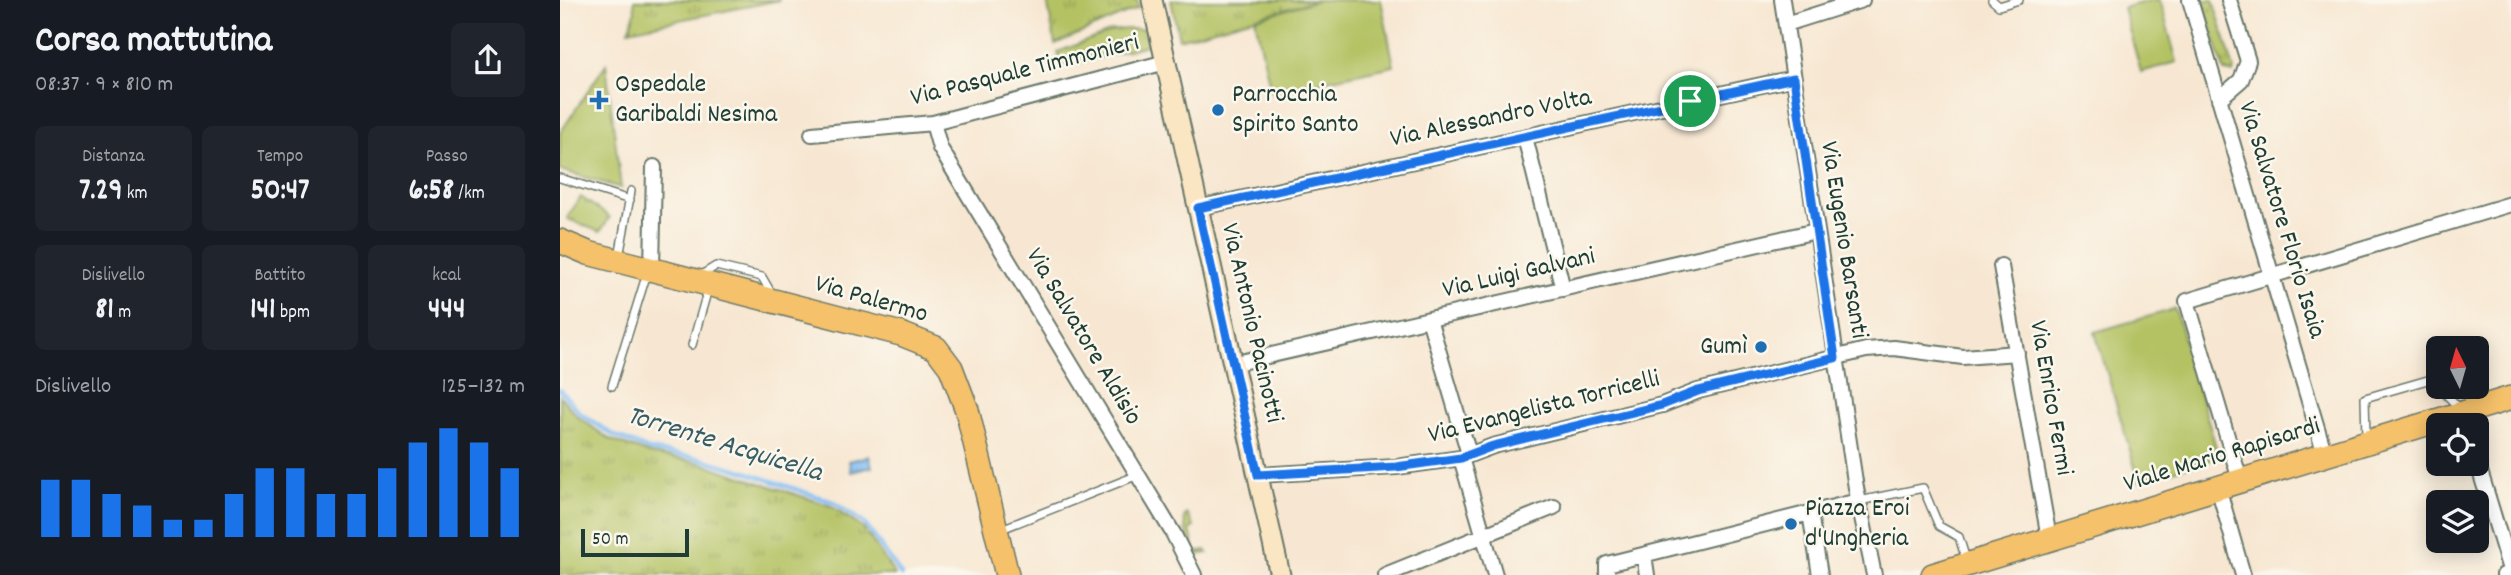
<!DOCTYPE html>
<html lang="it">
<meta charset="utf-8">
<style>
body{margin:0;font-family:Dekko,sans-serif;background:#20242c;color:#f1f3f6;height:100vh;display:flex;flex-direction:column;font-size:26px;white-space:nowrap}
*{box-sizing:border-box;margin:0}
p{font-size:23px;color:#9ea1a6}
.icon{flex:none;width:38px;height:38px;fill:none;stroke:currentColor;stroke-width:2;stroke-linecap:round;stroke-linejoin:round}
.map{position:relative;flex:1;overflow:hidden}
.sheet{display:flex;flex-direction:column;background:#171b24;width:560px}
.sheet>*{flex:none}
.needle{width:46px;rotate:355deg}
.tools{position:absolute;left:1866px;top:336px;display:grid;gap:14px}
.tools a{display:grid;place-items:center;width:63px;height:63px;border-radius:10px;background:#171b24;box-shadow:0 4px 18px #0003;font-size:35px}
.scale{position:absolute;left:21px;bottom:18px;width:108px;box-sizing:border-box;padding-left:7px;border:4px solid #1f3d34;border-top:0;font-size:19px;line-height:24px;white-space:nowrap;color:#1f3d34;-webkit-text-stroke:5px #fbf7ec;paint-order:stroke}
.pin{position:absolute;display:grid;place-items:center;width:60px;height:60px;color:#fff;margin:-30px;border:4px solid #fff;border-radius:50%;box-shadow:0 2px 7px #0007}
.round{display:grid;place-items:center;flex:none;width:74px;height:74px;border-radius:10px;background:#20242c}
.headline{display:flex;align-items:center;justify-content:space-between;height:119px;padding:0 35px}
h1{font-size:38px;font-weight:700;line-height:52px}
.stats{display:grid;grid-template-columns:repeat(3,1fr);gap:10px;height:119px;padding:7px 35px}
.stats div{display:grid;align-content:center;border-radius:10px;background:#20242c;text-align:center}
.stats b{font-size:30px;font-weight:700}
.stats small{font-size:19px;font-weight:400}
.stats p{font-size:19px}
.chart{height:196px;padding:14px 35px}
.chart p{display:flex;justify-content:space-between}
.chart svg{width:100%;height:126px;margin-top:7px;stroke:#1a73e8;stroke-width:6}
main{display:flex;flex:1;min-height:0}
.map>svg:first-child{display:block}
.grass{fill:url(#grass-tufts);stroke:#6a804c;stroke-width:2}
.garden{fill:#b4c264;stroke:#6a804c;stroke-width:2}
.water{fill:url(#water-rules);stroke:#507d94;stroke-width:2}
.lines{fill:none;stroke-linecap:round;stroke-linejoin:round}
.stream{stroke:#82bdf4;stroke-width:4.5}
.lane-casing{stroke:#6b786b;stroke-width:10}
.street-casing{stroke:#6b786b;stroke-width:18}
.secondary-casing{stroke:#6b786b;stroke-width:23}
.primary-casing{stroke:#6b786b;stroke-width:26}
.lane{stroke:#fff;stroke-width:7}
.street{stroke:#fff;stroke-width:14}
.secondary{stroke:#fbe6c4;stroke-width:19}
.primary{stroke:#f5c16b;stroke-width:23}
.route-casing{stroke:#fff;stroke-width:14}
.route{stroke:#1a73e8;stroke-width:9}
.poi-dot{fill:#1f6fb2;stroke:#fbf7ec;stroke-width:2.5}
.labels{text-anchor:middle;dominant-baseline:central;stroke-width:5;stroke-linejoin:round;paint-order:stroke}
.street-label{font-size:26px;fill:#1f3d34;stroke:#fbf7ec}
.poi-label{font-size:26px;fill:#1f3d34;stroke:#fbf7ec;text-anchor:start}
.water-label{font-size:28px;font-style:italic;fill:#385d64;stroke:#fbf7ec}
</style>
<main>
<section class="sheet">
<div class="headline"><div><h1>Corsa mattutina</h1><p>08:37 · 9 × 810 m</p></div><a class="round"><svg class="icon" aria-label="share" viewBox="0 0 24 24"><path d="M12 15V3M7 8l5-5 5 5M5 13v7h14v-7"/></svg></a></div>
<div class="stats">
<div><p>Distanza</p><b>7.29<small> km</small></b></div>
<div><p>Tempo</p><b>50:47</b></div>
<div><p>Passo</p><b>6:58<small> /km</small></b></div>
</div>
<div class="stats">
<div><p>Dislivello</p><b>81<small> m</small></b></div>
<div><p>Battito</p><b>141<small> bpm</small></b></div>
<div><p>kcal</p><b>444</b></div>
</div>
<div class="chart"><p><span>Dislivello</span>125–132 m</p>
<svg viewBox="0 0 160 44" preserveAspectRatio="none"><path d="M5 44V24M15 44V24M25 44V29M35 44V33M45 44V38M55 44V38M65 44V29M75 44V20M85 44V20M95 44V29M105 44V29M115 44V20M125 44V11M135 44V6M145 44V11M155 44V20"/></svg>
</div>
</section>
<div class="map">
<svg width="1951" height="575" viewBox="0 0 1951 575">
<defs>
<pattern id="grass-tufts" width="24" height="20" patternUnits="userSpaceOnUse" patternTransform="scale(1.75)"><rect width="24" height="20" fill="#b4c264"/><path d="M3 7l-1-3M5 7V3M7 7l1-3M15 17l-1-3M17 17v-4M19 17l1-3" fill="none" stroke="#929f53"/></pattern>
<pattern id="water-rules" width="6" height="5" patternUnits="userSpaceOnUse" patternTransform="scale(1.75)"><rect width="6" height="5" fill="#82bdf4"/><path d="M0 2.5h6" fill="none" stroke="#6a9bc6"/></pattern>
</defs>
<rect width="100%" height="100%" fill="#fbf7ec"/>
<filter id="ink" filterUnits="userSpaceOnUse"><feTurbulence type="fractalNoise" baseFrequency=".0143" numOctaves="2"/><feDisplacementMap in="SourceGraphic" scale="14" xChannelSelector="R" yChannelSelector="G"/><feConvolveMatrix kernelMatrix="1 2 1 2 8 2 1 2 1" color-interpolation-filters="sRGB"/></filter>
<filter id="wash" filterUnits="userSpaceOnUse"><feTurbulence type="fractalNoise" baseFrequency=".00686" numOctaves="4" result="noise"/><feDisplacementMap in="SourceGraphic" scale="28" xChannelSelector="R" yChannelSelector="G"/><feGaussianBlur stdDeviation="1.57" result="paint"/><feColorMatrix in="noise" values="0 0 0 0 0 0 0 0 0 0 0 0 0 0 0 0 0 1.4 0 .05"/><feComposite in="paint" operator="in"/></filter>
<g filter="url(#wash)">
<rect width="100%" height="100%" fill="#f7e7d2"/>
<!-- grass -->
<path class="grass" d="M74,0H220L69,30L75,12Z
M487,0H577L579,8L495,44Z
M611,0H758L619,39Z
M1643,0H1653L1674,69L1673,73L1664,71Z
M566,29H584L588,45L501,67L498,52L552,31Z
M21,197L50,217L40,232L8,219V216Z
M0,396L17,416L49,439L90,454L137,462L271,506L304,529L335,575H0Z
M627,514L634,527L630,529L635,553L646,550L648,553L629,556L624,517Z"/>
<!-- garden -->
<path class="garden" d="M758,0H821L834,66L711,92L695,19Z
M1592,0H1600L1617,62L1581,72L1563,8Z
M46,64L61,188L0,170V133Z
M1615,309L1658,454L1653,459L1579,481L1535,332Z"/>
<!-- water -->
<path class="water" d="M309,456L312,467L291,472L289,461Z"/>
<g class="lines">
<!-- stream -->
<path class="stream" d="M0,390L21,414L53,435L89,450L137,458L180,470L273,502L305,524L341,575"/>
</g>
</g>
<g filter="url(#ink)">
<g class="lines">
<!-- lane casing -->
<g class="lane-casing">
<path id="lane" d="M1432,0L1439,6L1459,0
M0,178L70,200
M59,257L71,191
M138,277L156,266L202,277L213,296
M132,345L148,289
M52,386L87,273
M1879,387L1900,409
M1806,438L1805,398L1871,379L1878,386
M1299,501L1363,488L1379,526L1399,537L1407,563
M439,530L578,475"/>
</g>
<!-- street casing -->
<g class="street-casing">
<path id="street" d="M1222,0L1296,488L1314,575
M1630,0L1765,455
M1226,24L1302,0
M1659,99L1681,80L1688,61L1669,0
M373,123L380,148L613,533L634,575
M252,134L373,123L606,62
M965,137L1003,289
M638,208L1234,78
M1441,266L1489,538
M92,270L94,167
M869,319L909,454
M672,364L1256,231
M901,458L935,575
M1916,458L1951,573L1944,575
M698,475L836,467L901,458L933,446L1102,405L1138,391L1306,350L1334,348L1403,357L1457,353
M1680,480L1627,301L1951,204
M1658,487L1683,575
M1250,513L1260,575
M1084,555L1087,575
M825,575L994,507
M1047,575V564L1298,501"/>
</g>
<!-- secondary casing -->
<g class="secondary-casing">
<path id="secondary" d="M592,0L720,575"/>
</g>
<!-- primary casing -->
<g class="primary-casing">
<path id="primary" d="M0,241L28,253L341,334L376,348L391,368L407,410L447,575
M1373,575L1951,398"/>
</g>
<!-- lane -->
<use href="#lane" class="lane"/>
<!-- street -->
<use href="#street" class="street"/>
<!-- secondary -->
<use href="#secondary" class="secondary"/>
<!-- primary -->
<use href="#primary" class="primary"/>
</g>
</g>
<g class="lines" filter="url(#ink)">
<!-- route casing -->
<g class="route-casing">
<path id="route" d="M1234,78L1275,358L1138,391L1102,405L933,446L901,458L836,467L698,475L638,208Z"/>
</g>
<!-- route -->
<use href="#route" class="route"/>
</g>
<!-- markers -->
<g class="poi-dot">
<path d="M35.5 89.5h7v7h7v7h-7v7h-7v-7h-7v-7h7z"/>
<circle cx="658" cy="110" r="7"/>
<circle cx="1201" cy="347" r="7"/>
<circle cx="1231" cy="524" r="7"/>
</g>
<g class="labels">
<!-- street labels -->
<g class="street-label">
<text transform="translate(465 71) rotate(-14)">Via Pasquale Timmonieri</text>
<text transform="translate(931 119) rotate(-12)">Via Alessandro Volta</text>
<text transform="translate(1721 220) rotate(73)">Via Salvatore Florio Isaia</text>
<text transform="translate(1283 240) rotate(81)">Via Eugenio Barsanti</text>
<text transform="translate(959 274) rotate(-13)">Via Luigi Galvani</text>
<text transform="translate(311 300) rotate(16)">Via Palermo</text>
<text transform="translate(691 323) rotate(77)">Via Antonio Pacinotti</text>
<text transform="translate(523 337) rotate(59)">Via Salvatore Aldisio</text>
<text transform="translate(1490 398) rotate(80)">Via Enrico Fermi</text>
<text transform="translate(984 408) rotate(-14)">Via Evangelista Torricelli</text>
<text transform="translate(1662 456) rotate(-17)">Viale Mario Rapisardi</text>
</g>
<!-- poi labels -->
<g class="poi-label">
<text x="55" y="85">Ospedale<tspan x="55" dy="30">Garibaldi Nesima</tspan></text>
<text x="672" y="95">Parrocchia<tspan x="672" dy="30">Spirito Santo</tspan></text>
<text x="1187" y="347" text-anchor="end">Gumì</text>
<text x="1245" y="509">Piazza Eroi<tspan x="1245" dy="30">d'Ungheria</tspan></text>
</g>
<!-- water labels -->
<g class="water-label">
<text transform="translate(164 446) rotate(17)">Torrente Acquicella</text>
</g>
</g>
</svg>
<div class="tools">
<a><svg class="needle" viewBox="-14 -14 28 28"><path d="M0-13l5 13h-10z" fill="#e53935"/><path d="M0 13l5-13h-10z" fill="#9ea1a6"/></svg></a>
<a><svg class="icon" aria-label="locate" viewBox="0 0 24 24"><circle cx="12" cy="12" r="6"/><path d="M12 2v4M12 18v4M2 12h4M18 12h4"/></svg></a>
<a><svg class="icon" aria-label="layers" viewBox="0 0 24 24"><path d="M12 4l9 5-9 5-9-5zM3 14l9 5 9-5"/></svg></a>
</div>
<div class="scale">50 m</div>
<div class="pin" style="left:1130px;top:101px;background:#1e9e55"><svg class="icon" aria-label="arrive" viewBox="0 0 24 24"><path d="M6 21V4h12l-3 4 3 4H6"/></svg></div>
</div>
</main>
